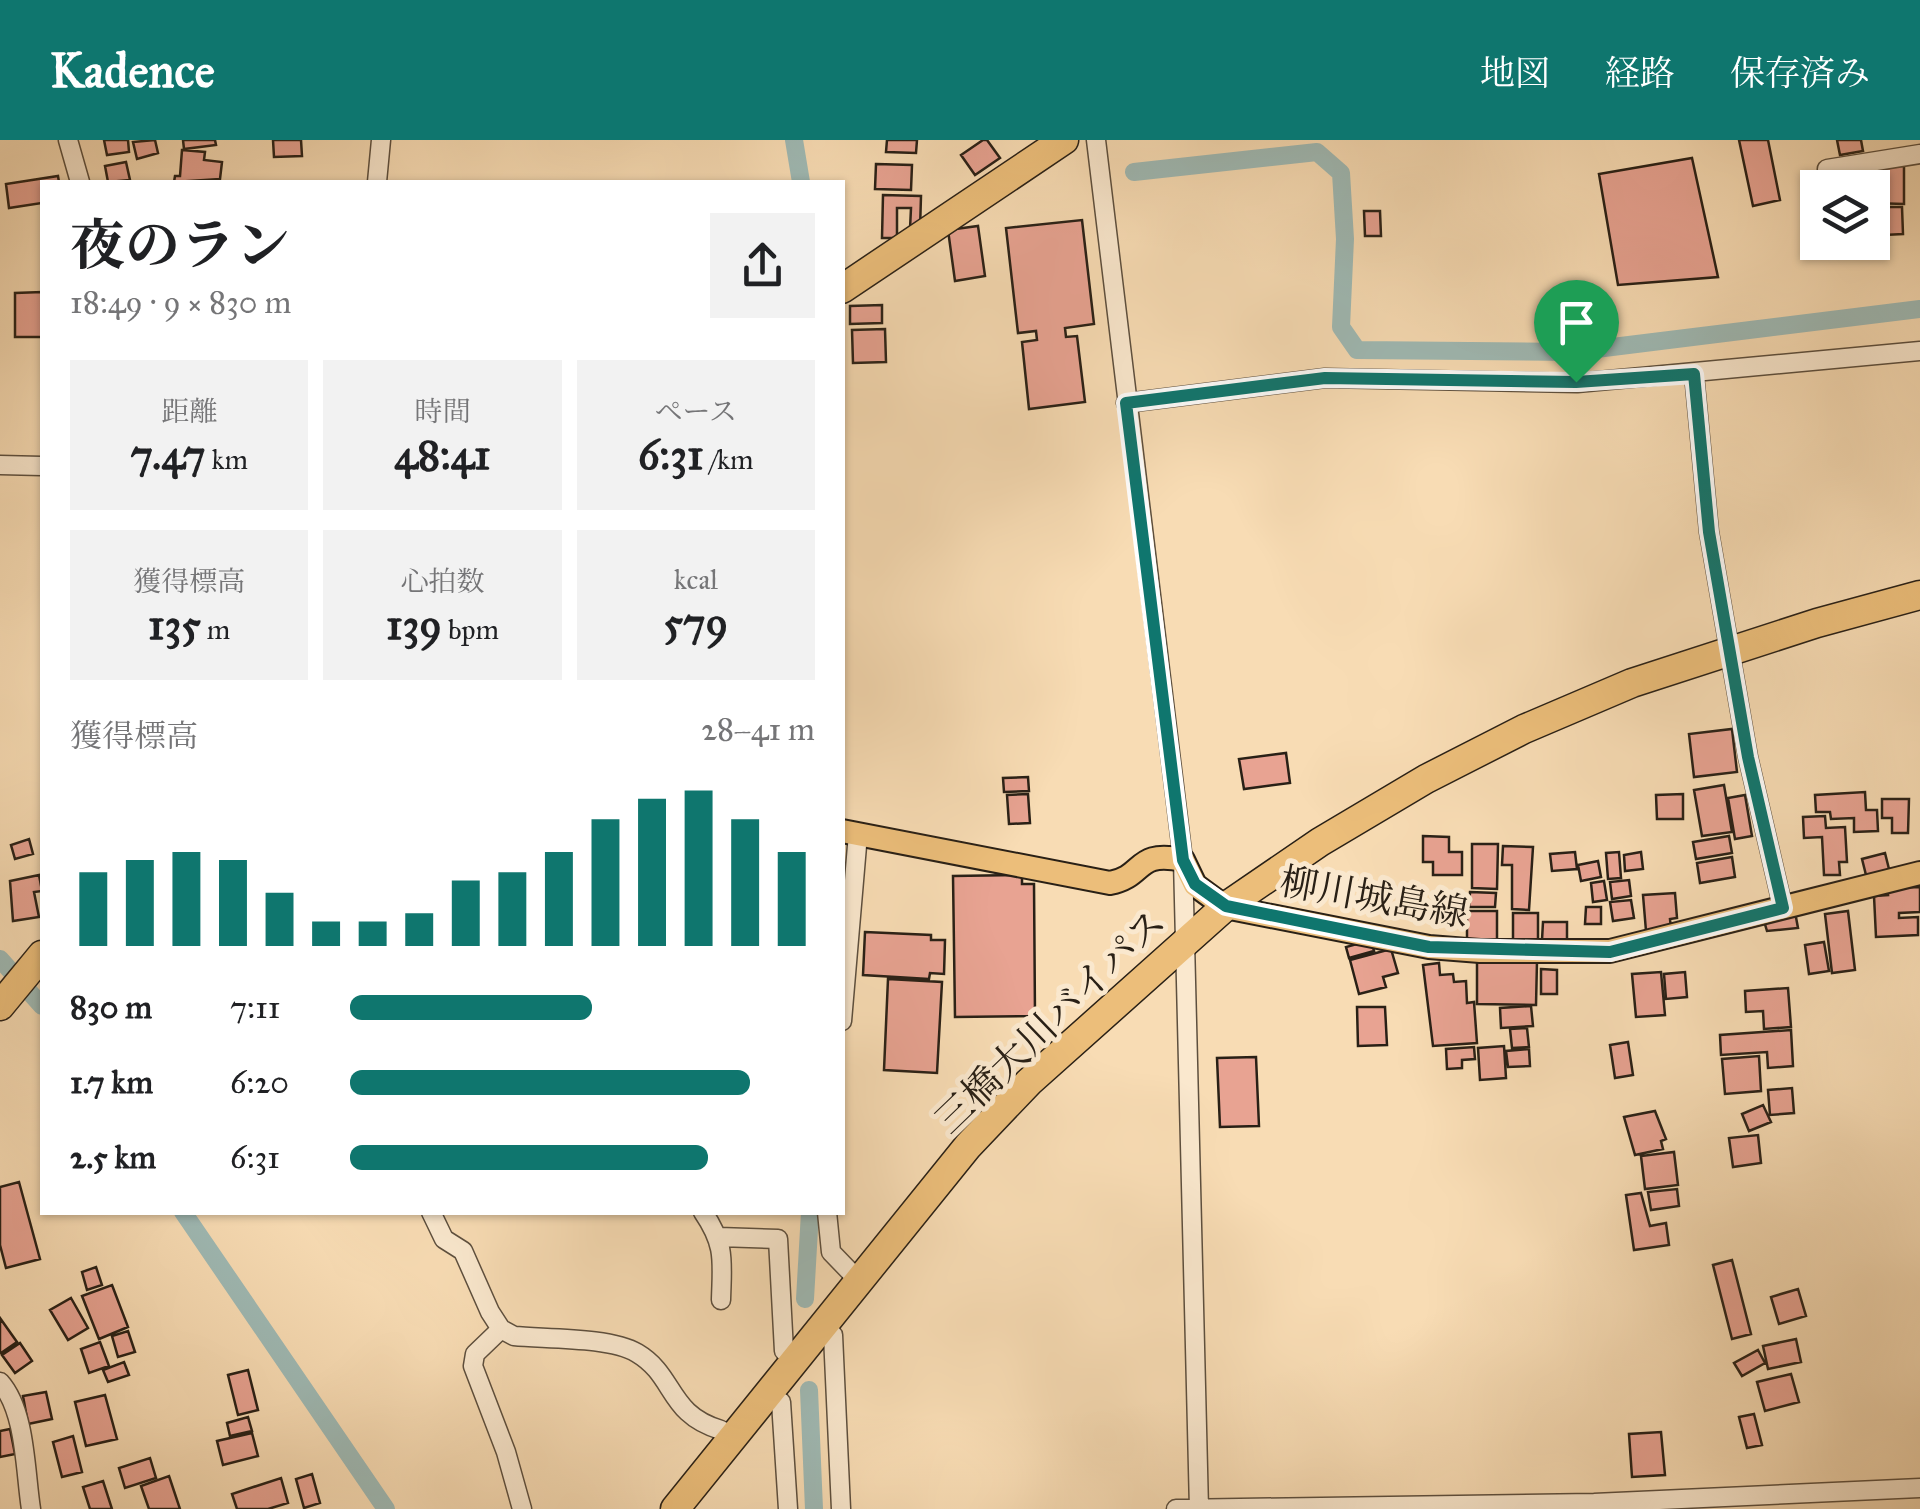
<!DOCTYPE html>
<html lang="ja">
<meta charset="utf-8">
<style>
body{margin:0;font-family:"IM FELL Great Primer","Noto Serif JP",serif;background:#f2f2f2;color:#202124;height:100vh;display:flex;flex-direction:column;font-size:38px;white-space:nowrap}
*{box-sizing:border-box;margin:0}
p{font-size:32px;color:#757577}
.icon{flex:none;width:55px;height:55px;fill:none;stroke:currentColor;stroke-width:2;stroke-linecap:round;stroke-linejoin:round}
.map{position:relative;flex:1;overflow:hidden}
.panel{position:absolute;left:40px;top:40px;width:805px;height:1035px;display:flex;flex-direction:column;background:#fff;border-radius:0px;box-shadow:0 2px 8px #0004}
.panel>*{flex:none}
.controls{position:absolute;left:1800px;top:30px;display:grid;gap:20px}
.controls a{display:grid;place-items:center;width:90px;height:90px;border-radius:0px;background:#fff;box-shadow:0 2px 8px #0004;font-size:50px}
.pin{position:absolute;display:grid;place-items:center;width:85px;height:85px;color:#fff;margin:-102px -42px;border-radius:50% 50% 50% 0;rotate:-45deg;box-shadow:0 0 10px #0007}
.pin .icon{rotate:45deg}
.round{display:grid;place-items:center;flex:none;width:105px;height:105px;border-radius:0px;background:#f2f2f2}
.headline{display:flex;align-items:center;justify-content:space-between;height:170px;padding:0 30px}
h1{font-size:55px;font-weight:700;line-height:75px}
.metrics{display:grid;grid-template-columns:repeat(3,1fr);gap:15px;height:170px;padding:10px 30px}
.metrics div{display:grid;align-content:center;border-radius:0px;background:#f2f2f2;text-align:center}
.metrics b{font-size:42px;font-weight:700}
.metrics small{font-size:28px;font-weight:400}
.metrics p{font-size:28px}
.chart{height:280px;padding:20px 30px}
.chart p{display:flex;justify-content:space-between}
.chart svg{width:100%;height:180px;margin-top:10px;stroke:#0f766e;stroke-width:6}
ul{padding:0 30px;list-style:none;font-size:32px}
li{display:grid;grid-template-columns:160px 120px 1fr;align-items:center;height:75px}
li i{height:25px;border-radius:12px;background:#0f766e}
header{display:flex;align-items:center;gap:60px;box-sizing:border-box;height:140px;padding:0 50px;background:#0f766e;color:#fff}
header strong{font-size:48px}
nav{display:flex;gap:55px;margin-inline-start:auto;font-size:35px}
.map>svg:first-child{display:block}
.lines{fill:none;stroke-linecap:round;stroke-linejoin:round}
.canal{stroke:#9fbab5;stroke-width:18}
.building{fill:#e8a392;stroke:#292016;stroke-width:2.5}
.minor-casing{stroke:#5d4f3e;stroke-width:21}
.major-casing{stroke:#292016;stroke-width:26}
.highway-casing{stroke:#292016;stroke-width:31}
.minor{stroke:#fae8ce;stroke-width:18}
.major{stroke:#ecbe7a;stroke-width:22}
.highway{stroke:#ecbe7a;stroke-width:28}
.route-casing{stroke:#fff;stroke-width:20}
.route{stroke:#0f766e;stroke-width:12}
.labels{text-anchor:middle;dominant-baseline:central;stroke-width:10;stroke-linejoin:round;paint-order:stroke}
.street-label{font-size:38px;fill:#292016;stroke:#fae8ce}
</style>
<header>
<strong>Kadence</strong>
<nav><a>地図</a><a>経路</a><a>保存済み</a></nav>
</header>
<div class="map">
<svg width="1920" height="1369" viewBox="0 0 1920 1369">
<rect width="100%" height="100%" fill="#f8dcb4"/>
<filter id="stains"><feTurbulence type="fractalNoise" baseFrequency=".002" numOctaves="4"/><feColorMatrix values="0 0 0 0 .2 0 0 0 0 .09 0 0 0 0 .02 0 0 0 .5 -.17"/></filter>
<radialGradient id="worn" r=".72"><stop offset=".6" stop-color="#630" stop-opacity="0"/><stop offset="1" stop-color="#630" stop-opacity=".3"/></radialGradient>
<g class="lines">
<!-- canal -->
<path class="canal" d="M794,0L801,42
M1134,32L1317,12L1341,33L1345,99L1341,187L1357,210L1572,212L1920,169
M0,819L42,866
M183,1072L386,1369
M805,1159L810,1072
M809,1250L814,1369"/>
</g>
<!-- building -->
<path class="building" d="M104,0H128L129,12L107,15Z
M155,0L158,13L137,19L133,2Z
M183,0H215L216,5L184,9Z
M273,0H301L302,16L274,17Z
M887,0H917L916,13L886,12Z
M983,0H987L1000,18L975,35L961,15Z
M1739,0H1768L1780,60L1753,66Z
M1837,0H1861L1863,11L1840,15Z
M182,10L205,12L204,20L222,22L220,39L174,42L175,36H180Z
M1692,18L1718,137L1618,145L1599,34Z
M126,22L130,40L108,42L105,26Z
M876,24L912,25L911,50L875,49Z
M1868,26H1904V64L1872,63Z
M58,36L59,42H42V63L9,68L6,44Z
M883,55L921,56L920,89H910L911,68H897V98H882Z
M1883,67H1902L1903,94L1884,95Z
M1364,71H1380L1381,96H1365Z
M1082,80L1094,184L1065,188L1066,197L1077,196L1085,262L1029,269L1022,202L1037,200L1036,191L1018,193L1006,88Z
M978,86L985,136L955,141L948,90Z
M42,152V197H15V153Z
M882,165V183L850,184V166Z
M885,189L886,222L853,223L852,190Z
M1732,589L1737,632L1694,637L1689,594Z
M1286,613L1290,643L1244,649L1239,619Z
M1028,637L1029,651L1004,652L1003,638Z
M1724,645L1732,692L1702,696L1694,650Z
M1865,652L1866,670H1877L1878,691L1854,692V678L1831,679L1830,672H1816L1815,655Z
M1028,654L1030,683L1009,684L1007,655Z
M1683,654V679H1657L1656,655Z
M1745,655L1752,696L1735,699L1728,658Z
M1882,659H1909L1908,693H1892V678H1882Z
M1825,676L1826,688L1845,687L1847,722H1839L1840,735H1824L1822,697L1804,698L1803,677Z
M1423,696L1449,697V712H1462V735H1433V722H1423Z
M1729,696L1732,713L1696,719L1693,702Z
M29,699L33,714L15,719L11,705Z
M1472,704H1498L1497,749L1472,748Z
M1503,706L1533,707L1529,770L1512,769V725H1502Z
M1575,712L1577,729L1552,731L1550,714Z
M1619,712L1621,738L1608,739L1606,713Z
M1641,712L1643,729L1625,731L1624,715Z
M1885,713L1890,733L1867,739L1862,719Z
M1732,717L1735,737L1700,743L1697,723Z
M1598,721L1601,737L1581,741L1578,725Z
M39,735L42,751L34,752L39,777L13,781L10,741Z
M1022,735V744H1034L1035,876L955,877L953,736Z
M1629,740L1631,756L1612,759L1610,742Z
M1604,741L1607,760L1593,762L1591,743Z
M1920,747V772L1899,773V778L1918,777V795L1876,797L1874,756L1888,755L1887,748Z
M1470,752L1496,753L1495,767H1469Z
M1675,753L1677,778L1670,779L1671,789L1646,791L1643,755Z
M1631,760L1634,778L1613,781L1610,762Z
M1586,767H1601V784H1585Z
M1467,771H1497V801H1467Z
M1848,771L1855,830L1832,833L1825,774Z
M1795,772L1798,788L1767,791L1764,781Z
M1513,773H1538V800L1513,799Z
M1543,782H1567V800H1542Z
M865,792L931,795V800H945L944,834L930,833L929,839L863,835Z
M1371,800L1374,811L1349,818L1346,807Z
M1824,802L1829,831L1809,834L1805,805Z
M1391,809L1398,833L1383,837L1386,847L1359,854L1350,820Z
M1477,820L1537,821L1536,865L1477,864Z
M1439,823L1440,835L1453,834L1454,842L1466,841L1467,863L1474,862L1477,903L1433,906L1423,825Z
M1541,829L1557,830V854H1541Z
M1661,832L1665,875L1636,877L1632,834Z
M1685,832L1687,857L1666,859L1664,834Z
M888,839L942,842L937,933L884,930Z
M1788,848L1791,887L1764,889L1763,871L1746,872L1745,851Z
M1531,866L1533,886L1501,888L1500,868Z
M1357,867H1385L1387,905L1358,906Z
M1527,888L1529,907L1512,908L1510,889Z
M1791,890L1793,926L1768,928L1767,912L1721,915L1720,895Z
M1628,902L1633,935L1615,938L1610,905Z
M1504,906L1506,938L1480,940L1478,908Z
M1474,907L1475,919L1462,920V928L1447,929L1446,909Z
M1529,909L1530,926L1508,927L1506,911Z
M1759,916L1761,951L1725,954L1722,919Z
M1256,917L1259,986L1220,987L1217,918Z
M1792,948L1794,973L1770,975L1768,950Z
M1763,965L1771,982L1749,991L1742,974Z
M1655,971L1666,999L1661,1001L1663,1009L1635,1015L1624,977Z
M1758,995L1761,1023L1733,1027L1729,998Z
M1674,1012L1678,1045L1645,1049L1641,1016Z
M19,1042L40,1119L6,1128L0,1105V1047Z
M1677,1049L1679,1066L1651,1070L1648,1052Z
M1641,1053L1650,1086L1666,1083L1669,1105L1634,1110L1626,1055Z
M1732,1120L1751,1194L1732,1199L1713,1125Z
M96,1127L102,1145L87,1150L82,1132Z
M112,1145L128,1187L99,1199L82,1156Z
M1798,1149L1806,1176L1779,1184L1771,1157Z
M71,1158L88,1188L68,1200L50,1170Z
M0,1178L17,1202L1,1213L0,1212Z
M128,1191L135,1212L118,1217L112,1196Z
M1796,1199L1801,1222L1768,1229L1763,1206Z
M100,1202L109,1226L89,1233L81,1209Z
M20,1203L32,1221L15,1233L2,1215Z
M1758,1210L1765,1223L1742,1236L1734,1223Z
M124,1222L129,1235L108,1242L103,1230Z
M248,1230L258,1270L238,1275L228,1235Z
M1791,1234L1799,1262L1765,1271L1757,1242Z
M46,1252L52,1279L28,1284L23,1256Z
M105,1255L117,1299L86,1306L75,1262Z
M1754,1274L1762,1305L1747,1308L1739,1277Z
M248,1277L252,1291L230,1296L227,1283Z
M10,1289L15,1314L0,1317V1291Z
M1661,1292L1665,1335L1632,1337L1629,1294Z
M252,1293L258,1316L223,1325L217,1301Z
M73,1296L82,1332L62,1337L53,1302Z
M150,1318L156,1338L125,1348L119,1328Z
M312,1334L320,1363L304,1368L296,1339Z
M169,1336L180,1369H149L141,1346Z
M281,1338L288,1363L268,1369H237L232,1354Z
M103,1341L112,1369H90L83,1347Z"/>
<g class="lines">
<!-- minor casing -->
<g class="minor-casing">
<path id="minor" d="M68,0L80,42
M1096,0L1183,720L1199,1369
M1827,29L1920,14
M377,42L381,0
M1694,234L1709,392L1748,617L1783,768
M1126,263L1325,238L1577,243L1920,211
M0,325L42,326
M842,881L858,694
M431,1072L444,1099L463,1111L490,1172L501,1189L514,1196C546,1199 611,1197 637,1213C676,1236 667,1274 721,1290
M703,1072C726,1106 722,1121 721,1160
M827,1072L831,1112L860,1142
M719,1097L778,1099L784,1211
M501,1189L475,1214L473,1226L506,1312L522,1369
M833,1195L841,1369
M0,1242C26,1271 25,1331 31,1369
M781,1262L788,1369
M1176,1369L1594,1363L1920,1348"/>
</g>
<!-- major casing -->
<g class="major-casing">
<path id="major" d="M842,691L1110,743C1146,736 1134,710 1183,720L1195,745L1225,767L1429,807L1480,811H1610L1920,733"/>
</g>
<!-- highway casing -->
<g class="highway-casing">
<path id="highway" d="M842,149L1064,0
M0,866L42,815
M675,1369L968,1006L1029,942L1225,767L1320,702L1426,639L1524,589L1632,543L1817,483L1920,455"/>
</g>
<!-- minor -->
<use href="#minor" class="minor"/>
<!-- major -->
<use href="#major" class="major"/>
<!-- highway -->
<use href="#highway" class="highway"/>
</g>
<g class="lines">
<!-- route casing -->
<g class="route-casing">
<path id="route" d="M1694,234L1709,392L1748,617L1783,768L1610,812L1429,807L1226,766L1195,744L1183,720L1126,263L1325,238L1576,242Z"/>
</g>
<!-- route -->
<use href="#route" class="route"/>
</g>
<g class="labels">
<!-- street labels -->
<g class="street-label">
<text transform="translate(1374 757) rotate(10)">柳川城島線</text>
<text transform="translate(1050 881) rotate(-44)">三橋大川バイパス</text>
</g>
</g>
<rect width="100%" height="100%" filter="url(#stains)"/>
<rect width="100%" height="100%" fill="url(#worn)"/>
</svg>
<div class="controls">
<a><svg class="icon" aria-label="layers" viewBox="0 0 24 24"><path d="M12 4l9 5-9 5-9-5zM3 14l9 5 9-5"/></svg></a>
</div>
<div class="pin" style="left:1576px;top:242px;background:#1e9e55"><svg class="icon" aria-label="arrive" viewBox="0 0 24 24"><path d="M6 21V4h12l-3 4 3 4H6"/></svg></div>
<section class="panel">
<div class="headline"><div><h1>夜のラン</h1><p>18:49 · 9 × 830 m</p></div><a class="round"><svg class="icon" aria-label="share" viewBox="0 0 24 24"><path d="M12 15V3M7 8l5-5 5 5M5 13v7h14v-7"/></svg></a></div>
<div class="metrics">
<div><p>距離</p><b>7.47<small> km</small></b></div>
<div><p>時間</p><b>48:41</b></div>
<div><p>ペース</p><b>6:31<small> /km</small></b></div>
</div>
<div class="metrics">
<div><p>獲得標高</p><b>135<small> m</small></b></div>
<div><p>心拍数</p><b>139<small> bpm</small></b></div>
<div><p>kcal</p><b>579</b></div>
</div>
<div class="chart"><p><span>獲得標高</span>28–41 m</p>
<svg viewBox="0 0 160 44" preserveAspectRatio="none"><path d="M5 44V26M15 44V23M25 44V21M35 44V23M45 44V31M55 44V38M65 44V38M75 44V36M85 44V28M95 44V26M105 44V21M115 44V13M125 44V8M135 44V6M145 44V13M155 44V21"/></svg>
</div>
<ul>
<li><b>830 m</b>7:11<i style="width:52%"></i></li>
<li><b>1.7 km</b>6:20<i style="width:86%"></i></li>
<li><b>2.5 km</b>6:31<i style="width:77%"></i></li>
</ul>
</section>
</div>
